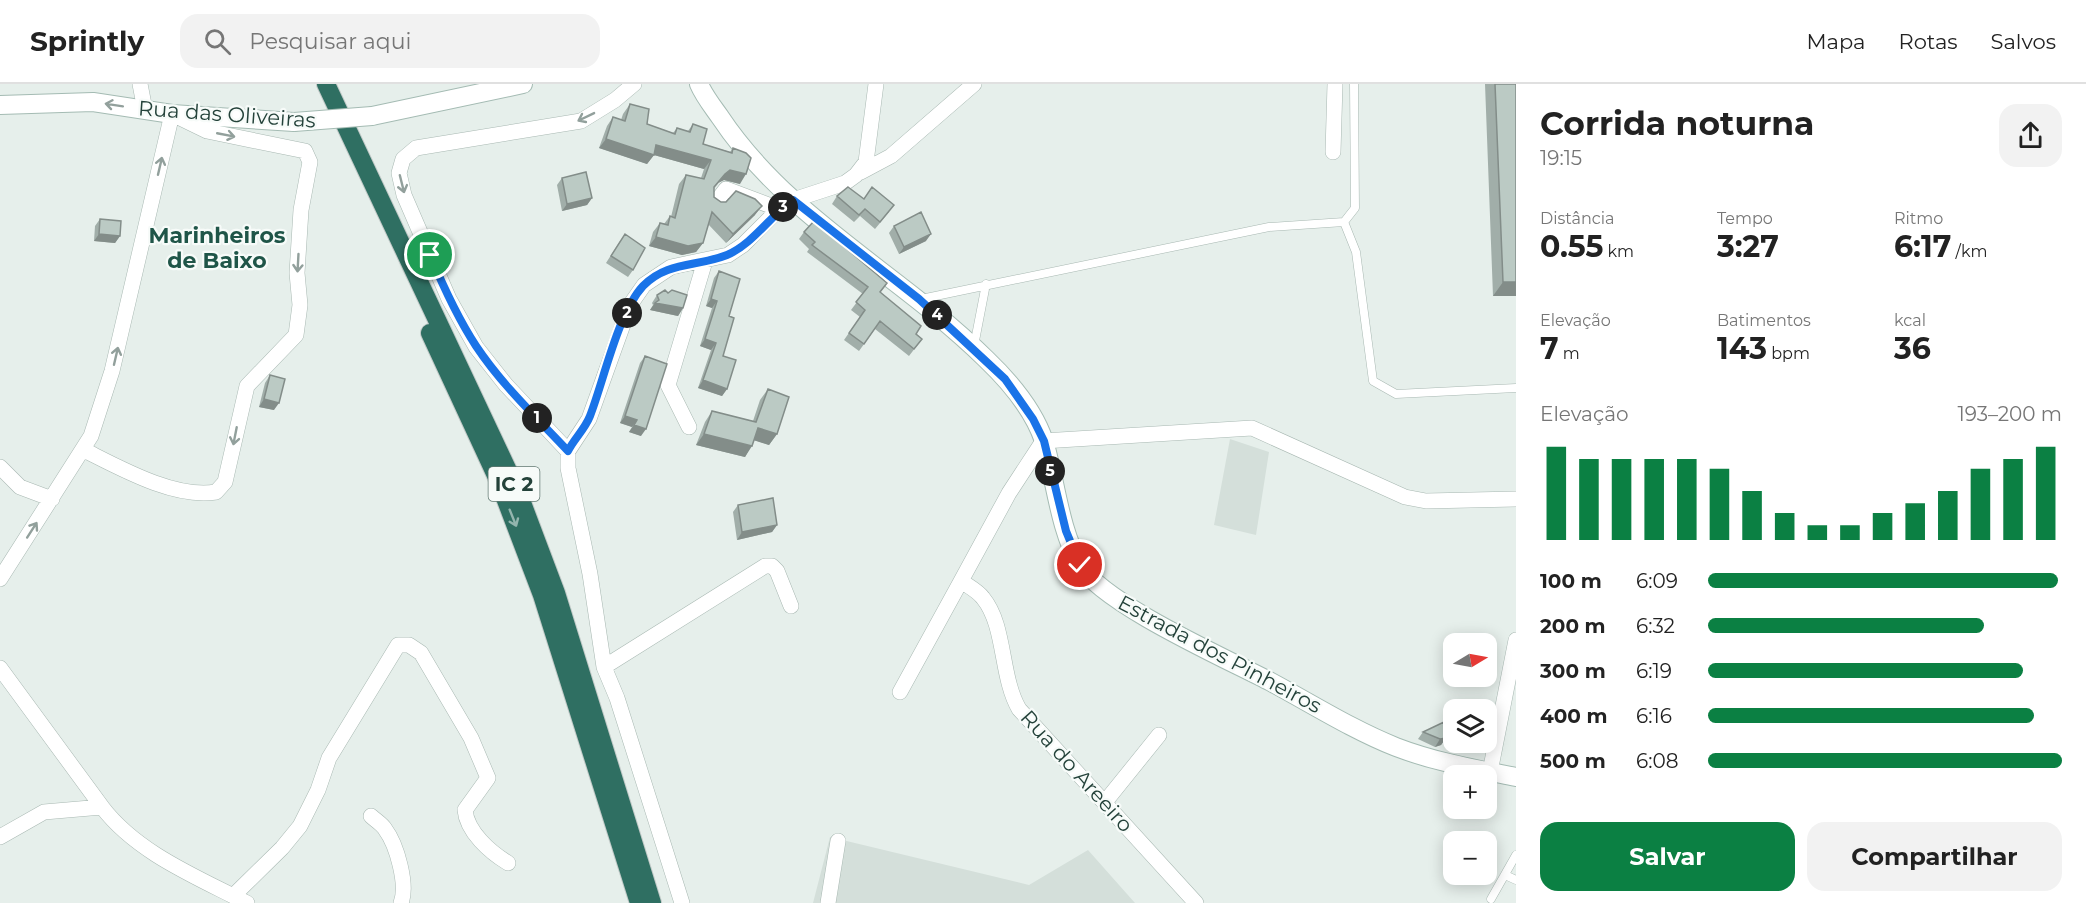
<!DOCTYPE html>
<html lang="pt">
<meta charset="utf-8">
<style>
body{margin:0;font-family:Montserrat,sans-serif;background:#f2f2f2;color:#222;height:100vh;display:flex;flex-direction:column;font-size:22px;white-space:nowrap}
*{box-sizing:border-box;margin:0}
p{font-size:20px;color:#767676}
.icon{flex:none;width:33px;height:33px;fill:none;stroke:currentColor;stroke-width:2;stroke-linecap:round;stroke-linejoin:round}
.map{position:relative;flex:1;overflow:hidden}
.details{display:flex;flex-direction:column;background:#fff;width:570px}
.details>*{flex:none}
.needle{width:39px;rotate:80deg}
.controls{position:absolute;left:1443px;top:549px;display:grid;gap:12px}
.controls a{display:grid;place-items:center;width:54px;height:54px;border-radius:12px;background:#fff;box-shadow:0 3px 15px #0003;font-size:30px}
.pin{position:absolute;display:grid;place-items:center;width:51px;height:51px;color:#fff;margin:-26px;border:3px solid #fff;border-radius:50%;box-shadow:0 2px 6px #0007}
.km{position:absolute;width:30px;height:30px;margin:-15px;border-radius:50%;background:#222;color:#fff;font-size:16px;line-height:30px;text-align:center}
.round{display:grid;place-items:center;flex:none;width:63px;height:63px;border-radius:18px;background:#f2f2f2}
.headline{display:flex;align-items:center;justify-content:space-between;height:102px;padding:0 24px}
h1{font-size:33px;font-weight:700;line-height:45px}
.figures{display:grid;grid-template-columns:repeat(3,1fr);gap:9px;height:102px;padding:6px 24px}
.figures div{display:grid;align-content:center}
.figures b{font-size:30px;font-weight:700}
.figures small{font-size:16px;font-weight:400}
.figures p{font-size:16px}
.chart{height:168px;padding:12px 24px}
.chart p{display:flex;justify-content:space-between}
.chart svg{width:100%;height:108px;margin-top:6px;stroke:#0b8043;stroke-width:6}
.button{display:flex;gap:12px;margin-top:auto;padding:12px 24px}
.button a{flex:1;height:69px;border-radius:18px;background:#0b8043;color:#fff;font-size:24px;font-weight:700;line-height:69px;text-align:center}
.button a+a{background:#f2f2f2;color:#222}
ul{padding:0 24px;list-style:none;font-size:20px}
li{display:grid;grid-template-columns:96px 72px 1fr;align-items:center;height:45px}
li i{height:15px;border-radius:8px;background:#0b8043}
header{display:flex;align-items:center;gap:36px;box-sizing:border-box;height:84px;padding:0 30px;background:#fff;border-bottom:2px solid #e0e0e0}
header strong{font-size:28px}
nav{display:flex;gap:33px;margin-inline-start:auto;font-size:21px}
.search{width:420px;height:54px;background:#f2f2f2;display:flex;align-items:center;gap:15px;box-sizing:border-box;padding:0 21px;border-radius:18px;color:#767676;font-size:22px}
main{display:flex;flex:1;min-height:0}
.map>svg:first-child{display:block}
.built{fill:#d4dfda}
.lines{fill:none;stroke-linecap:round;stroke-linejoin:round}
.lane-casing{stroke:#a8b8b2;stroke-width:9}
.street-casing{stroke:#a8b8b2;stroke-width:16}
.secondary-casing{stroke:#a4bbb3;stroke-width:20}
.highway-casing{stroke:#c2cac8;stroke-width:20}
.lane{stroke:#fff;stroke-width:8}
.street{stroke:#fff;stroke-width:15}
.secondary{stroke:#fff;stroke-width:18}
.highway{stroke:#2f6f62;stroke-width:18}
.secondary-bridge-casing{stroke:#a4bbb3;stroke-width:20;stroke-linecap:butt}
.secondary-bridge{stroke:#fff;stroke-width:18}
.wall{fill:#a1aea9}
.shaded-wall{fill:#838d89}
.building{fill:#bbcac4;stroke:#838d89;stroke-width:1.5}
.oneway{stroke:#92a09c}
.oneway2{stroke:#93b5ae}
.route-casing{stroke:#fff;stroke-width:12}
.route{stroke:#1a73e8;stroke-width:8}
.labels{text-anchor:middle;dominant-baseline:central;stroke-width:4.5;stroke-linejoin:round;paint-order:stroke}
.shield{fill:#f7fbf9;stroke:#637a73;stroke-width:1.5}
.shield-label{font-size:20px;font-weight:bold;fill:#24423a}
.street-label{font-size:21px;fill:#24423a;stroke:#f7fbf9}
.neighbourhood-label{font-size:22px;font-weight:bold;fill:#1f5548;stroke:#f7fbf9}
</style>
<header>
<strong>Sprintly</strong>
<div class="search"><svg class="icon" aria-label="search" viewBox="0 0 24 24"><circle cx="10" cy="10" r="6"/><path d="M15 15l6 6"/></svg>Pesquisar aqui</div>
<nav><a>Mapa</a><a>Rotas</a><a>Salvos</a></nav>
</header>
<main>
<div class="map">
<svg width="1516" height="819" viewBox="0 0 1516 819">
<rect width="100%" height="100%" fill="#e6efeb"/>
<!-- built -->
<path class="built" d="M1230,355L1269,368L1256,451L1214,441Z
M830,753L1029,801L1088,766L1135,819H813Z"/>
<g class="lines">
<!-- lane casing -->
<g class="lane-casing">
<path id="lane" d="M1344,138L1356,168L1373,297L1396,310L1516,304
M1344,138L1355,124L1354,0
M921,215L1269,143L1344,138
M974,262L986,200
M1505,791L1516,796
M1491,815L1516,771"/>
</g>
<!-- street casing -->
<g class="street-casing">
<path id="street" d="M140,0L145,26
M1333,68L1335,0
M861,88L891,72L974,0
M716,118L726,105L779,125
M689,343L668,301L705,177
M568,367L506,301L476,263L449,215L404,111L399,89L403,75L416,64L581,37L615,16L634,0
M0,383L20,403L52,415
M0,495L91,352L112,287L172,30L207,47L305,67L310,78L301,126L297,189L300,221L296,251L247,302L225,398L216,408C175,415 120,384 84,366
M604,583L765,482H772L777,487L791,522
M0,584L102,723
M900,608L961,497
M1490,688L1516,556
M1105,718L1159,651
M371,732C375,736 382,740 385,745C397,761 408,801 401,819
M0,753L44,728L102,723C137,769 197,793 247,819
M233,812L282,764L300,742L318,706L329,674L398,561H409L421,569L471,654L488,694L465,726C467,748 490,768 508,779
M682,819L617,614L604,583L590,490L568,384V367L589,335L630,221L644,201L671,183L728,171L743,161L779,125L793,116L845,99L856,91L866,78L876,0
M828,819L838,757
M1196,819L1019,625C1000,592 1006,542 983,514C978,507 968,502 961,497L1009,409L1043,357L1252,344L1405,413L1426,417L1516,415"/>
</g>
<!-- secondary casing -->
<g class="secondary-casing">
<path id="secondary" d="M699,0C704,12 713,23 720,33C787,134 901,191 986,275C1009,297 1034,327 1044,357C1056,398 1059,444 1080,481C1103,520 1227,575 1271,598C1312,620 1353,646 1396,663C1435,678 1476,685 1516,693
M0,21L93,18L172,30L294,38
M372,32L523,0"/>
</g>
<!-- highway casing -->
<g class="highway-casing">
<path id="highway" d="M326,0L518,408L556,509L652,819
M430,249L499,398L542,511L639,819"/>
</g>
<!-- lane -->
<use href="#lane" class="lane"/>
<!-- street -->
<use href="#street" class="street"/>
<!-- secondary -->
<use href="#secondary" class="secondary"/>
<!-- highway -->
<use href="#highway" class="highway"/>
<!-- secondary-bridge casing -->
<g class="secondary-bridge-casing">
<path id="secondary-bridge" d="M294,38L372,32"/>
</g>
<!-- secondary-bridge -->
<use href="#secondary-bridge" class="secondary-bridge"/>
</g>
<!-- wall -->
<path class="wall" d="M1485,0H1516V212H1493Z
M630,20L647,40L673,49L677,44L688,47L693,40L703,60L730,68L733,64L740,100L724,96L718,99L714,104V113L721,118L755,131L726,159L708,140L703,159L696,168L682,171L649,162L653,148L660,139L664,140L670,132L671,133L679,100L686,91L701,94L704,85L654,71L647,80L599,64L607,42L613,33L621,36L623,30Z
M562,94L592,114L587,121L562,127L557,101Z
M837,112L864,115L889,128L875,145L860,132L854,138L832,120Z
M100,135L120,152L115,159L94,157L95,142Z
M894,142L926,157L899,170L889,149Z
M804,148L880,208L916,250L922,255L909,272L875,245L859,267L844,256L860,233L851,226L863,210L807,168L809,165L799,155Z
M620,157L633,186L628,193L606,179Z
M719,187L729,232L723,272L727,305L722,312L698,304L711,266L700,262L712,224L706,222L714,194Z
M668,209L683,224L678,232L650,226L653,221L652,219L657,211Z
M645,272L641,352L629,348L632,343L620,339L640,279Z
M270,291L274,326L259,323L265,299Z
M768,305L777,350L769,361L754,356L745,373L696,361L705,338L712,327L753,337L760,316Z
M738,421L777,441L772,448L737,456L733,428Z
M1423,648L1446,654L1441,661L1435,663L1418,655Z"/>
<!-- shaded-wall -->
<path class="shaded-wall" d="M606,55L656,61L711,76L704,85L654,71L647,80L599,64Z
M730,86L746,90L740,100L724,96L718,99L708,113L725,90Z
M592,114L587,121L562,127L567,120Z
M762,122L755,131L726,159L733,150Z
M99,150L120,152L115,159L94,157Z
M931,150L926,157L899,170L904,163Z
M656,153L703,159L696,168L682,171L649,162Z
M1503,198H1516V212H1493Z
M711,215L717,217L712,224L706,222Z
M655,219L683,224L678,232L650,226Z
M705,255L716,259L711,266L700,262Z
M703,296L727,305L722,312L698,304Z
M264,315L279,319L274,326L259,323Z
M625,332L637,336L632,343L620,339Z
M634,341L646,345L641,352L629,348Z
M758,344L777,350L769,361L750,355Z
M704,350L752,362L745,373L696,361Z
M777,441L772,448L737,456L742,448Z
M1446,654L1441,661L1435,663L1440,655Z"/>
<!-- building -->
<path class="building" d="M1495,0H1516V198H1503Z
M630,20L649,25L647,40L675,50L677,44L690,48L693,40L707,45L703,60L732,69L733,64L746,69L751,74L746,90L730,86L725,90L714,103V113L721,118H726L736,107L755,115L762,122L733,150L712,128L703,159L688,162L656,153L660,139L668,141L670,132L675,134L686,91L704,95L711,76L656,61L654,71L606,55L613,33L625,37Z
M586,88L592,114L567,120L562,94Z
M848,103L864,115L872,103L894,121L880,138L865,125L859,131L837,112Z
M921,128L931,150L904,163L894,142Z
M100,135L121,137L120,152L99,150Z
M814,137L887,199L880,208L921,242L916,250L922,255L914,265L880,237L864,260L849,249L865,226L856,218L868,203L812,161L815,158L804,148Z
M625,150L645,164L633,186L611,172Z
M719,187L740,195L729,232L734,234L723,272L736,276L727,305L703,296L716,259L705,255L717,217L711,215Z
M665,206L668,209L672,206L687,211L683,224L655,219L659,216L657,211Z
M645,272L667,280L646,345L634,341L637,336L625,332Z
M270,291L285,295L279,319L264,315Z
M768,305L789,313L777,350L758,344L752,362L704,350L712,327L756,338Z
M773,414L777,441L742,448L738,421Z
M1444,638L1450,647L1446,654L1440,655L1423,648Z"/>
<!-- one-way arrows -->
<defs><path id="oneway-shaft" d="M-6 0H5M1.5-3L5.5 0L1.5 3" fill="none" stroke-width="1.6" stroke-linecap="round" stroke-linejoin="round" transform="scale(1.5)"/></defs>
<g class="oneway">
<use href="#oneway-shaft" transform="translate(114 21) rotate(-171)"/>
<use href="#oneway-shaft" transform="translate(586 33) rotate(154)"/>
<use href="#oneway-shaft" transform="translate(226 51) rotate(11)"/>
<use href="#oneway-shaft" transform="translate(160 82) rotate(-77)"/>
<use href="#oneway-shaft" transform="translate(402 100) rotate(76)"/>
<use href="#oneway-shaft" transform="translate(298 179) rotate(93)"/>
<use href="#oneway-shaft" transform="translate(116 272) rotate(-77)"/>
<use href="#oneway-shaft" transform="translate(235 352) rotate(101)"/>
<use href="#oneway-shaft" transform="translate(32 446) rotate(-57)"/>
</g>
<use class="oneway2" href="#oneway-shaft" transform="translate(513 434) rotate(68)"/>
<g class="lines">
<!-- route casing -->
<g class="route-casing">
<path id="route" d="M430,171C443,202 457,233 476,262C502,301 536,333 568,367C574,355 585,345 590,332C604,296 618,229 643,202C667,177 697,183 727,171C753,160 770,132 793,116L919,215L1005,295L1033,335L1044,357L1066,447L1080,481"/>
</g>
<!-- route -->
<use href="#route" class="route"/>
</g>
<g class="labels">
<!-- shield labels -->
<rect class="shield" x="488.5" y="383" width="51" height="34" rx="4.5"/>
<g class="shield-label">
<text x="514" y="400">IC 2</text>
</g>
<!-- street labels -->
<g class="street-label">
<text transform="translate(227 30) rotate(4)">Rua das Oliveiras</text>
<text transform="translate(1220 570) rotate(28)">Estrada dos Pinheiros</text>
<text transform="translate(1077 687) rotate(48)">Rua do Areeiro</text>
</g>
<!-- neighbourhood labels -->
<g class="neighbourhood-label">
<text x="217" y="151">Marinheiros<tspan x="217" dy="25">de Baixo</tspan></text>
</g>
</g>
</svg>
<div class="controls">
<a><svg class="needle" viewBox="-14 -14 28 28"><path d="M0-13l5 13h-10z" fill="#e53935"/><path d="M0 13l5-13h-10z" fill="#767676"/></svg></a>
<a><svg class="icon" aria-label="layers" viewBox="0 0 24 24"><path d="M12 4l9 5-9 5-9-5zM3 14l9 5 9-5"/></svg></a>
<a>+</a>
<a>−</a>
</div>
<div class="pin" style="left:430px;top:171px;background:#1e9e55"><svg class="icon" aria-label="arrive" viewBox="0 0 24 24"><path d="M6 21V4h12l-3 4 3 4H6"/></svg></div>
<div class="pin" style="left:1080px;top:481px;background:#d93025"><svg class="icon" aria-label="check" viewBox="0 0 24 24"><path d="M5 12l5 5 9-10"/></svg></div>
<b class="km" style="left:537px;top:334px">1</b>
<b class="km" style="left:627px;top:229px">2</b>
<b class="km" style="left:783px;top:123px">3</b>
<b class="km" style="left:937px;top:231px">4</b>
<b class="km" style="left:1050px;top:387px">5</b>
</div>
<section class="details">
<div class="headline"><div><h1>Corrida noturna</h1><p>19:15</p></div><a class="round"><svg class="icon" aria-label="share" viewBox="0 0 24 24"><path d="M12 15V3M7 8l5-5 5 5M5 13v7h14v-7"/></svg></a></div>
<div class="figures">
<div><p>Distância</p><b>0.55<small> km</small></b></div>
<div><p>Tempo</p><b>3:27</b></div>
<div><p>Ritmo</p><b>6:17<small> /km</small></b></div>
</div>
<div class="figures">
<div><p>Elevação</p><b>7<small> m</small></b></div>
<div><p>Batimentos</p><b>143<small> bpm</small></b></div>
<div><p>kcal</p><b>36</b></div>
</div>
<div class="chart"><p><span>Elevação</span>193–200 m</p>
<svg viewBox="0 0 160 44" preserveAspectRatio="none"><path d="M5 44V6M15 44V11M25 44V11M35 44V11M45 44V11M55 44V15M65 44V24M75 44V33M85 44V38M95 44V38M105 44V33M115 44V29M125 44V24M135 44V15M145 44V11M155 44V6"/></svg>
</div>
<ul>
<li><b>100 m</b>6:09<i style="width:99%"></i></li>
<li><b>200 m</b>6:32<i style="width:78%"></i></li>
<li><b>300 m</b>6:19<i style="width:89%"></i></li>
<li><b>400 m</b>6:16<i style="width:92%"></i></li>
<li><b>500 m</b>6:08<i style="width:100%"></i></li>
</ul>
<div class="button"><a>Salvar</a><a>Compartilhar</a></div>
</section>
</main>
